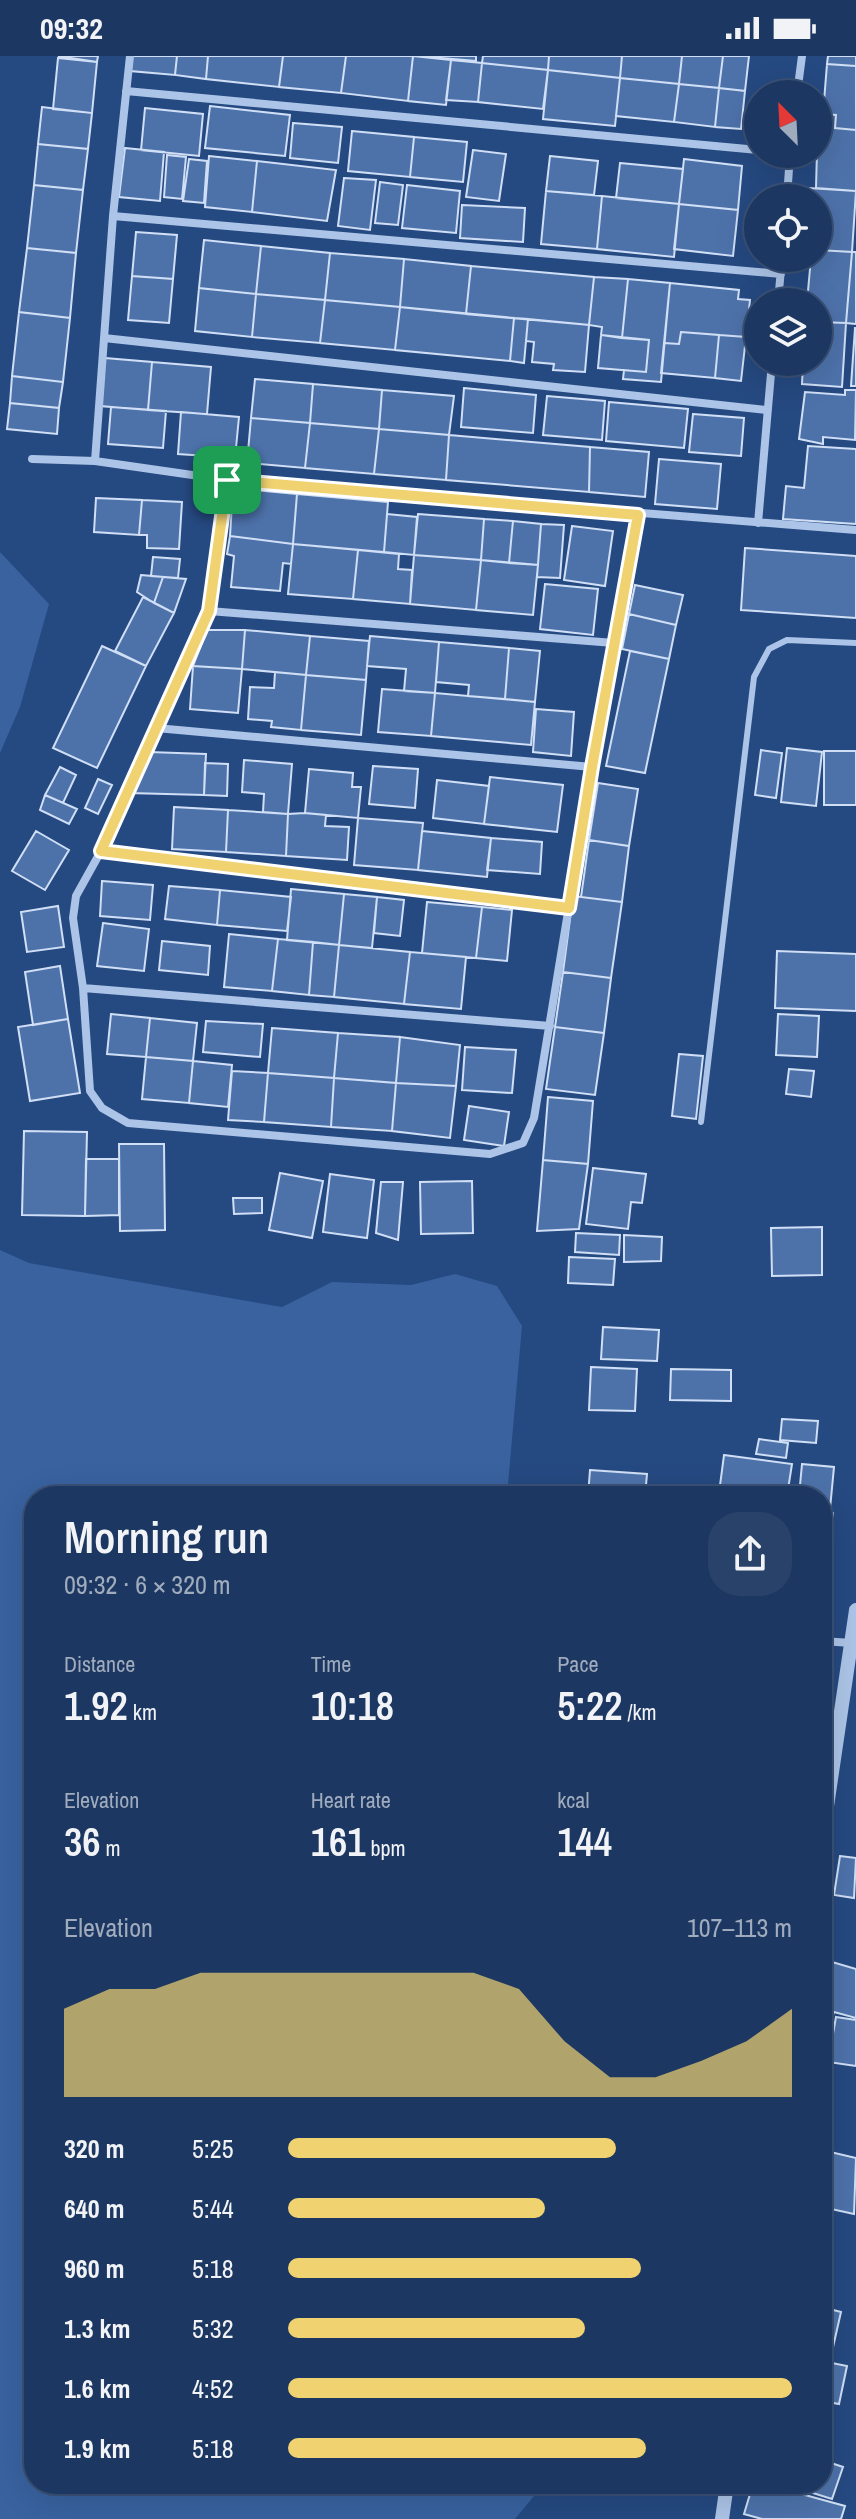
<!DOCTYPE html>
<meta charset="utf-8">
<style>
body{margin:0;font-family:"Archivo Narrow",sans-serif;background:#29426a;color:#f1f3f6;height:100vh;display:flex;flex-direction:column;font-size:30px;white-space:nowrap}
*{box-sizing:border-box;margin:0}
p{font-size:26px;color:#a0acbd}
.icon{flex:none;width:44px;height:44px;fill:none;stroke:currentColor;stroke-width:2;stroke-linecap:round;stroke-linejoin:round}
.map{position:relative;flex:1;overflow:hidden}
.side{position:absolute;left:24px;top:1430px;width:808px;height:1008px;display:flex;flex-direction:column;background:#1c3761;border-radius:32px;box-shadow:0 8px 32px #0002,0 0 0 2px #3a5176}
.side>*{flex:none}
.needle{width:52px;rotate:336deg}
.controls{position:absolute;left:744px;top:24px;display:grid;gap:16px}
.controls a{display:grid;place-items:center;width:88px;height:88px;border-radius:50%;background:#1c3761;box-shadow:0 8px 32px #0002,0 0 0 2px #3a5176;font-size:40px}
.pin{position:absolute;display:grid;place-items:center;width:68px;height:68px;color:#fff;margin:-34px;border-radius:16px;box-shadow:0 4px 12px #0006}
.round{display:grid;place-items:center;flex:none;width:84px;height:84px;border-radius:32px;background:#29426a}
.head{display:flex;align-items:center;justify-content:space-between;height:136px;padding:0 40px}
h1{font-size:44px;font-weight:600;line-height:60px}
.stats{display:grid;grid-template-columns:repeat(3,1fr);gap:12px;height:136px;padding:8px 40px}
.stats div{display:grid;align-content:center}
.stats b{font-size:40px;font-weight:600}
.stats small{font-size:22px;font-weight:400}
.stats p{font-size:22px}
.chart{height:224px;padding:16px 40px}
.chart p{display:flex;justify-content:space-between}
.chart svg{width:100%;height:144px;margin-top:8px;fill:#f1d271;opacity:.7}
ul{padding:0 40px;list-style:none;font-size:26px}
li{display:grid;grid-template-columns:128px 96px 1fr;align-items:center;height:60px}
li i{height:20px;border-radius:10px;background:#f1d271}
.status{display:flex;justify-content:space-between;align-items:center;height:56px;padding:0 40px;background:#1c3761;direction:ltr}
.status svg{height:22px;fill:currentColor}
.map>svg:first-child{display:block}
.green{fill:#39629f}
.building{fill:#4d72aa;stroke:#d0dff5;stroke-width:2}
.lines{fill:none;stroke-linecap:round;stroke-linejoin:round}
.service{stroke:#acc4e7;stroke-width:6}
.minor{stroke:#acc4e7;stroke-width:8}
.tertiary{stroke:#acc4e7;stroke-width:14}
.route-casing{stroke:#fff;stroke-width:16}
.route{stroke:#f1d271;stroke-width:10}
</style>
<div class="status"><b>09:32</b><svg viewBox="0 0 49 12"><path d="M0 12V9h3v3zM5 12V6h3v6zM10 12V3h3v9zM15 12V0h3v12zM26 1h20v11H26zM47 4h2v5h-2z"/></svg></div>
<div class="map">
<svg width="856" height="2463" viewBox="0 0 856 2463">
<rect width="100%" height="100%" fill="#254981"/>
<!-- green -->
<path class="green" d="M0,496L49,548L20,651L0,697Z
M0,1194L29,1207L282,1251L332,1226L411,1229L455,1218L497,1230L522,1270L507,1440H34V2428H544L515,2463H0Z"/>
<!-- building -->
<path class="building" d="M58,0H98L97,6Z
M132,0H177L175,19L130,15Z
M177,0H208L206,23L175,19Z
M208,0H283L279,31L206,23Z
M283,0H346L341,37L279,31Z
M346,0H413L408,45L341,37Z
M413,0L451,4L446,49L408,45Z
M418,0H476V5Z
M483,0H549L548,14L482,7Z
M549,0H622L620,22L548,14Z
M622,0H682L679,28L620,22Z
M682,0H723L719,32L679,28Z
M723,0H749L745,35L719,32Z
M828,0H856V10L827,8Z
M58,2L97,6L92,57L53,53Z
M451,4L482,7L478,46L446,44Z
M482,7L548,14L543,53L478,46Z
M827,8L856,10V74L835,72L836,59L823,58Z
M548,14L620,22L615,70L543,63Z
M620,22L679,28L674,66L616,60Z
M679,28L719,32L715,71L674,66Z
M719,32L745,35L741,73L715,71Z
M210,50L290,59L285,100L205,92Z
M42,51L92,57L88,93L38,88Z
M145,52L203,58L199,100L141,94Z
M818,58L836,59L835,72L856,74V135L816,132Z
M293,67L342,71L338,107L290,102Z
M352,75L414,81L410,121L348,115Z
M414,81L467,86L463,126L410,121Z
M38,88L88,93L83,134L34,129Z
M125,92L164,96L160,145L119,141Z
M473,94L506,98L499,145L466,141Z
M167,99L186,101L182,143L164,141Z
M209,100L257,105L252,156L205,151Z
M550,100L598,105L594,139L546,135Z
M189,103L207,105L204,147L183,145Z
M684,103L742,110L738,154L679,148Z
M257,105L336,114L327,165L252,156Z
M620,107L683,113L679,148L616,142Z
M344,122L376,124L370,174L338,170Z
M380,126L403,129L398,169L375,167Z
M34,129L83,134L76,197L27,192Z
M407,129L460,135L456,177L402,172Z
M808,132L856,135L852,196L818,194V142H807Z
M546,135L602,140L597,193L541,188Z
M602,140L679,148L674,201L597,193Z
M679,148L738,154L733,200L674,193Z
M462,149L525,152L523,186L460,182Z
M136,176L177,179L173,223L132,220Z
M204,184L261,190L256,238L199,232Z
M261,190L330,197L325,244L256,238Z
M27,192L76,197L70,262L19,256Z
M818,194L852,196L846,267L818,266V246H807L811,202H818Z
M852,196H856V268L846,267Z
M330,197L404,203L400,251L325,244Z
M404,203L471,210L466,258L400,251Z
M471,210L594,221L589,269L466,258Z
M132,220L173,223L169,267L128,264Z
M594,221L628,223L622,282L601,279L602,271L589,269Z
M628,223L670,227L661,326L623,323L624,314L646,316L649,284L622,282Z
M670,227L739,234L738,243L750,244L746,281L681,276L679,288L664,287Z
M199,232L256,238L252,281L195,275Z
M256,238L325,244L320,287L252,281Z
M325,244L400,251L395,294L320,287Z
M400,251L514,262L510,305L395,294Z
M19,256L70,262L63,326L12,320Z
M514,262L528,263L524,307L510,305Z
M528,263L589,269L585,316L553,314L554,308L532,306L534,286L526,285Z
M818,266L846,267L842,331L802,328L803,306H818Z
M855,272H856V330H851Z
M681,276L719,279L715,322L661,317L664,287L679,288Z
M601,279L649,284L646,316L598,312Z
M719,279L746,281L741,325L715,322Z
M105,302L152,306L148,354L100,350Z
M152,306L211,311L207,358L148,354Z
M12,320L63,326L59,352L10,347Z
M255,323L313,328L310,367L251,362Z
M313,328L382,334L379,373L310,367Z
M464,332L536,339L533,377L461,371Z
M382,334L454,340L449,379L379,373Z
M845,334H856L855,384L823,381V388L799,383L805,336L845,339Z
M547,340L605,345L602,384L543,379Z
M609,346L688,353L684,392L606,385Z
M10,347L59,352L57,378L7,373Z
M111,351L166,355L163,392L108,388Z
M181,356L239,361L235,402L178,398Z
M693,358L744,362L741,400L689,396Z
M251,362L310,367L305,412L247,407Z
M310,367L379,373L374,418L305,412Z
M379,373L449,379L446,424L374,418Z
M449,379L590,391L589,436L446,424Z
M808,390L856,393V468L783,463L786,430L804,432Z
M590,391L649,396L645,441L589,436Z
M659,403L721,408L717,453L655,448Z
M233,432L297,438L293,488L230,480Z
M297,438L388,446L384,496L293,488Z
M96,442L142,444L139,479L94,476Z
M142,444L182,446L179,493L147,492V479H139Z
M387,458L417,461L414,499L384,496Z
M418,458L484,463L481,504L414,499Z
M484,463L513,465L509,507L481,504Z
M513,465L541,468L538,509L509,507Z
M541,468L564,469L560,522L537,521Z
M572,470L613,475L605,530L564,524Z
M230,480L293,488L291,508L283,507L280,535L231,531L234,500L227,498Z
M293,488L358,494L353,543L288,538Z
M745,492L856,500V562L741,554Z
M358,494L399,498L398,513L412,514L410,548L353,543Z
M414,499L481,504L476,554L410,548Z
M153,501L180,503L178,522L151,520Z
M481,504L538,509L533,559L476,554Z
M141,519L163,521L154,547L137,536Z
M163,521L186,523L174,557L154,547Z
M545,528L598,533L593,579L540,573Z
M635,529L683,539L676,569L629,558Z
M143,541L174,557L146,610L115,595Z
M629,558L676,569L669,603L622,593Z
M207,574H245L242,613L193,610Z
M245,574L310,580L306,619L242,613Z
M310,580L369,585L366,624L306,619Z
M370,580L439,586L435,637L404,635L406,613L367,610Z
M439,586L509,592L505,643L468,640L469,629L436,626Z
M102,590L146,610L97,712L53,692Z
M509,592L540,595L535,646L505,643Z
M630,595L669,603L645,717L606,710Z
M193,610L242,613L238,657L190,653Z
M275,616L306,619L301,674L271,671L272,665L248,663L250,631L274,632Z
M306,619L366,624L361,679L301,674Z
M382,633L435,637L431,680L378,676Z
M435,637L535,646L531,689L431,680Z
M536,653L574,656L571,700L533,696Z
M787,692L822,696L816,750L781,746Z
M761,694L782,697L776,742L755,739Z
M824,695H856V749H824Z
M149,696L206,698L204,739L129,737Z
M244,704L292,708L288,758L263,756L264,738L242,736Z
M205,707L228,708L227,740L204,739Z
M373,710L418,713L415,752L369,748Z
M60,711L76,719L63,747L45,739Z
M309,713L353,717L352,731H361L358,762L305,757Z
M490,721L563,729L557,776L484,768Z
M98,723L112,729L98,758L85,752Z
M437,724L489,730L484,768L433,762Z
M598,727L638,733L629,790L589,784Z
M45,739L77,753L69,768L40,754Z
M174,751L228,754L226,796L172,793Z
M228,754L288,758L286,800L226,796Z
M305,757L326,759L325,770L349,771L347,804L286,800L288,758Z
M358,762L423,767L418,814L354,809Z
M36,775L69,794L45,834L12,815Z
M422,775L491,782L487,821L418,814Z
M491,782L542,786L540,818L487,814Z
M589,784L629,790L622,846L581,841Z
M102,825L153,829L150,864L100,860Z
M169,830L220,834L217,869L165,863Z
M291,833L344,838L339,889L287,884Z
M220,834L291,841L287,875L217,869Z
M344,838L377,841L372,892L339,889Z
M573,840L622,846L611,922L563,916Z
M377,841L404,844L400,880L374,877Z
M427,846L482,851L476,902L422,897Z
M58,850L64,891L27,896L21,856Z
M482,851L512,854L507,905L476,902Z
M103,867L149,873L144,915L97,910Z
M229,878L278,883L272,935L224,931Z
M278,883L313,886L309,939L272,935Z
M162,885L210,890L208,919L159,914Z
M313,886L339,889L334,941L309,939Z
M339,889L410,896L404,948L334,941Z
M777,895L856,898V955L775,952Z
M410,896L466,901L461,953L404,948Z
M60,910L68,963L33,969L25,916Z
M563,916L611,922L604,977L555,971Z
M111,958L150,962L146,1001L107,998Z
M778,958L819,960L817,1001L776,999Z
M150,962L197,967L193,1005L146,1001Z
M68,963L80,1037L30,1045L18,971Z
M206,965L263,968L260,1001L203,996Z
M555,971L604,977L595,1039L546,1033Z
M272,972L338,977L334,1022L268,1017Z
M338,977L400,981L396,1027L334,1022Z
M400,981L460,989L456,1030L396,1027Z
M465,991L516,994L512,1037L462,1034Z
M679,998L703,1000L696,1063L672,1060Z
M146,1001L193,1005L189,1047L142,1043Z
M193,1005L232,1009L228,1051L189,1047Z
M789,1013L814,1015L811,1041L786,1038Z
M232,1015L268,1017L264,1066L228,1064Z
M268,1017L334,1022L331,1071L264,1066Z
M334,1022L396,1027L392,1075L331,1071Z
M396,1027L456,1030L450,1082L392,1075Z
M548,1041L593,1045L588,1108L543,1104Z
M469,1050L509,1056L504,1090L464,1084Z
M24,1075L87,1076L85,1160L22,1159Z
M119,1088H164L165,1174L120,1175Z
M86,1103H119V1159L85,1160Z
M543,1104L588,1108L579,1173L537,1175Z
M593,1112L646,1118L642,1147L631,1146L628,1173L586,1168Z
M280,1117L323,1125L312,1182L269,1174Z
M330,1118L374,1124L367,1182L323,1176Z
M472,1125L473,1177L421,1178L420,1126Z
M381,1126H403L398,1184L376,1177Z
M233,1142H262V1157L234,1158Z
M822,1171V1219L772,1220L771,1172Z
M576,1177L620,1179L619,1199L575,1196Z
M624,1179L662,1181L661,1205L624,1206Z
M569,1201L615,1203L613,1229L568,1227Z
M603,1271L659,1274L657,1305L601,1303Z
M591,1311L637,1313L635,1355L589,1354Z
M671,1313L731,1314V1345L670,1344Z
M782,1363L818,1365L816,1387L780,1384Z
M759,1383L788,1387L786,1402L756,1398Z
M724,1399L792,1408L787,1440H740L719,1437Z
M802,1408L834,1411L830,1453L822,1452V1440H799Z
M590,1414L647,1418L645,1440H588Z
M822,1457H833V1478H822Z
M840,1800L856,1802L854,1842L834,1839Z
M822,1903L856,1913V1962L834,1956L831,1965L822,1962Z
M836,1961L856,1964V2010L828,2006Z
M822,2094L856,2102L854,2158L822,2151Z
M822,2251L841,2256L831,2300L822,2298Z
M822,2305L847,2310L839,2348L822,2345Z
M822,2353L831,2355L822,2389Z
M822,2404L843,2411L832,2443L784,2428H822Z
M753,2428H765L845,2450L841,2463H762L744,2458Z"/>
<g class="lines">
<!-- service -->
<path class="service" d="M701,1066L754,621L769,593L787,584L856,587"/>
<!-- minor -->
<path class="minor" d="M126,35L758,94
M797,38L802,0
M787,142L790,98
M113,160L781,218
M778,246L782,202
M104,282L767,354
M32,403L95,405L227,424L856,474
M95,405L113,160L130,0
M227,424L209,555L101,795L76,840L73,862L83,932L90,1035L102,1052L128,1067L490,1098L523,1087L534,1062L592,711L638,459
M758,467L772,306
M209,555L614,587
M156,672L592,711
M101,795L569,852
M83,932L550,970
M822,1585L851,1587"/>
<!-- tertiary -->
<path class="tertiary" d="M822,1784L856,1554
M722,2463L727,2428"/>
</g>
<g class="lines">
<!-- route casing -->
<g class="route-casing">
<path id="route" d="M227,424L638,459L592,711L569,852L101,795L209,555Z"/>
</g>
<!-- route -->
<use href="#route" class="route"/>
</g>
</svg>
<div class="controls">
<a><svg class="needle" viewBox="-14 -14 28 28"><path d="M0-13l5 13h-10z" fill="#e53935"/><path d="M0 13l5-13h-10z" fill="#a0acbd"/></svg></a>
<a><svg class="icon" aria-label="locate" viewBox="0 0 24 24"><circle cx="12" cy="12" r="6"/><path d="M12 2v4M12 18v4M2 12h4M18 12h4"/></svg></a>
<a><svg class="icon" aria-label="layers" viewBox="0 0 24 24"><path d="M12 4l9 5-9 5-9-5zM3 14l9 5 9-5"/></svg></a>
</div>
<div class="pin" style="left:227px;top:424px;background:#1e9e55"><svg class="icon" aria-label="arrive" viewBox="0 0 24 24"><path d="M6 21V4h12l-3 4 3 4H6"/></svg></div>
<section class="side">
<div class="head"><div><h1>Morning run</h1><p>09:32 · 6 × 320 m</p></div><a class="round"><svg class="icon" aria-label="share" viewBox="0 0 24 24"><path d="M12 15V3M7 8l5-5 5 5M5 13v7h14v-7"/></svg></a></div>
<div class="stats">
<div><p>Distance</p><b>1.92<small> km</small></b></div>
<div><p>Time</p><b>10:18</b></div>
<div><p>Pace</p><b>5:22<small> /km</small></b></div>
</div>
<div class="stats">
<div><p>Elevation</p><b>36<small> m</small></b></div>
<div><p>Heart rate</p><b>161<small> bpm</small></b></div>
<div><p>kcal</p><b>144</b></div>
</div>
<div class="chart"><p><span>Elevation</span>107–113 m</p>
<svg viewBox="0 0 160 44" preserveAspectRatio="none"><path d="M0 44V17L10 11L20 11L30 6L40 6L50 6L60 6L70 6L80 6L90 6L100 11L110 27L120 38L130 38L140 33L150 27L160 17V44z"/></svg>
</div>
<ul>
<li><b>320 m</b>5:25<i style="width:65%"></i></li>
<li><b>640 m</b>5:44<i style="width:51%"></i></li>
<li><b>960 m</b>5:18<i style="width:70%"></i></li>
<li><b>1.3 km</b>5:32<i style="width:59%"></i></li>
<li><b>1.6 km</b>4:52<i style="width:100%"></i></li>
<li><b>1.9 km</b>5:18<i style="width:71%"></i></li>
</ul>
</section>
</div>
